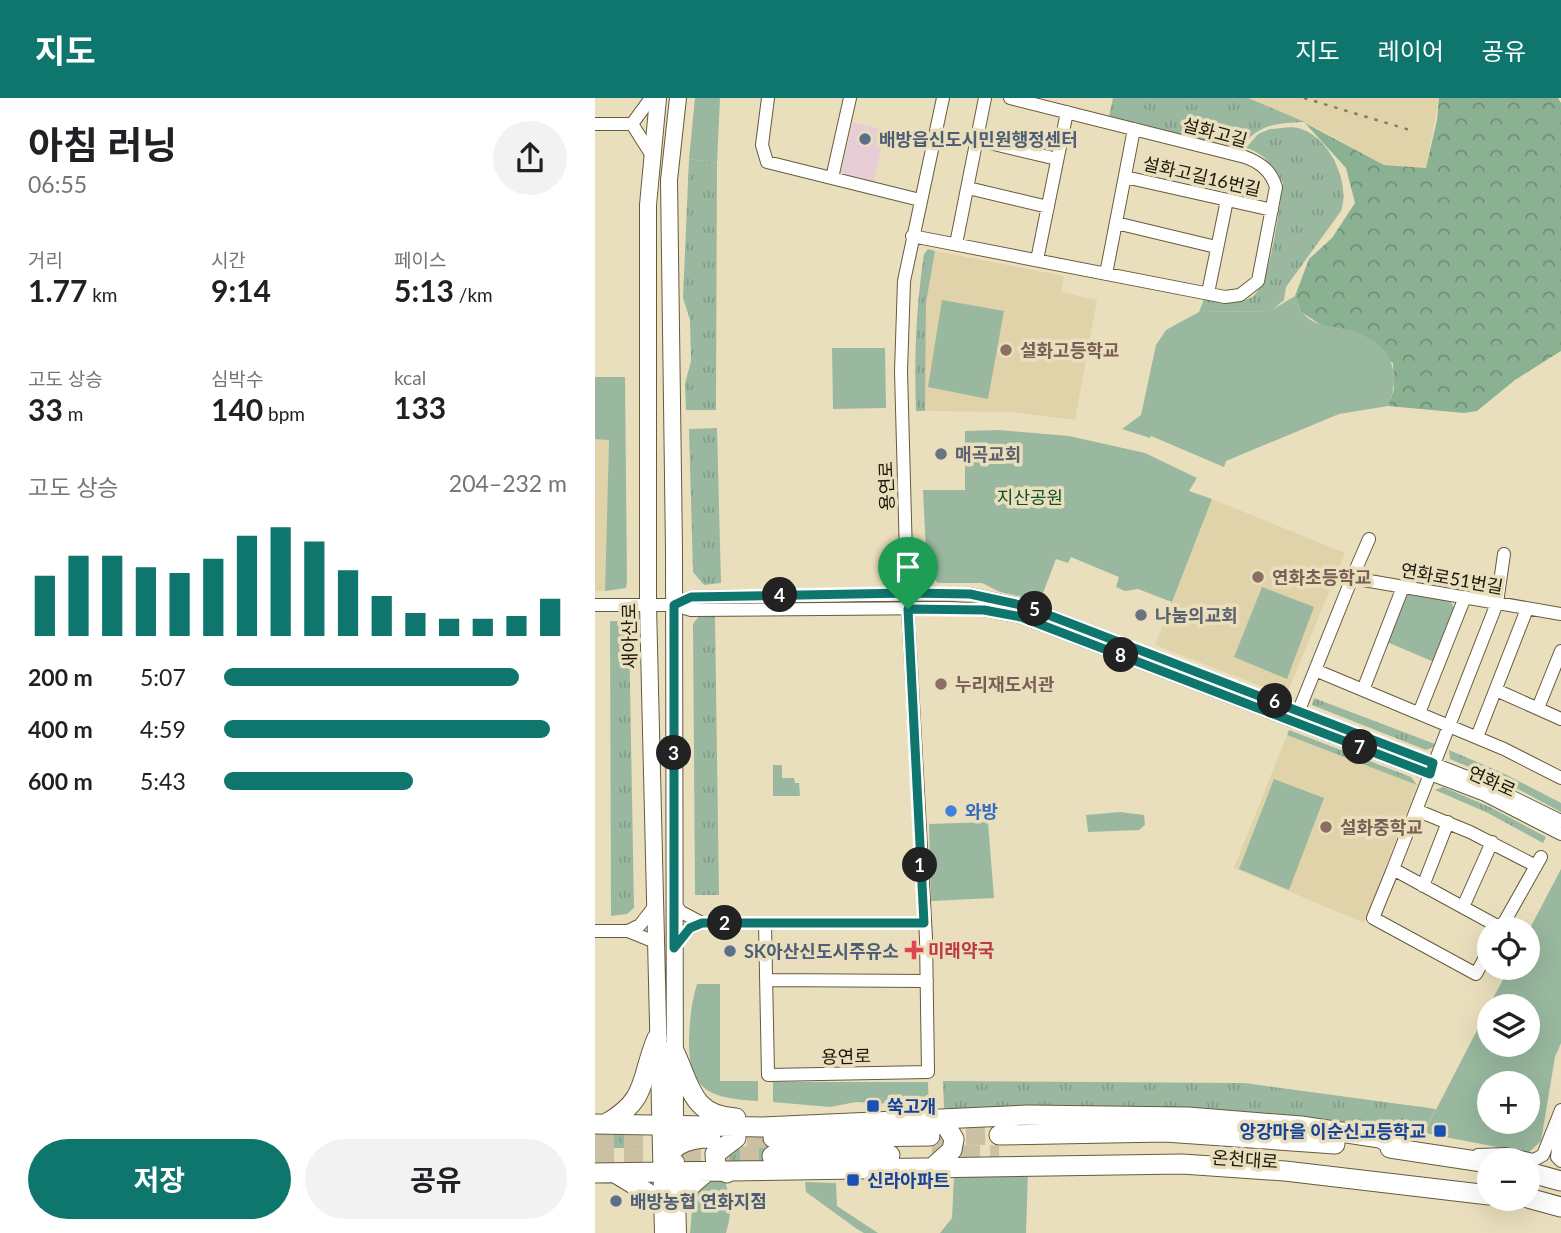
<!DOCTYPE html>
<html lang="ko">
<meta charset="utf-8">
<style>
body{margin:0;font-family:Lato,"Noto Sans KR",sans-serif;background:#f2f2f2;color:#202124;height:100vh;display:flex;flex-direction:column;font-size:26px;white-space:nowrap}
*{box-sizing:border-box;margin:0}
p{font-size:23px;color:#757577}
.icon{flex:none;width:38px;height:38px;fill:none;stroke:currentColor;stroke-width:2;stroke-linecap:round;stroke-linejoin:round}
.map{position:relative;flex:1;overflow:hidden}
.side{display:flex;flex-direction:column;background:#fff;width:595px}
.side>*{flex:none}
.tools{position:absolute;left:882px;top:819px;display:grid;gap:14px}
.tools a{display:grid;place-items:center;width:63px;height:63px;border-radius:50%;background:#fff;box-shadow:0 7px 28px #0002;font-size:35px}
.pin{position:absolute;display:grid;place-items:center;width:60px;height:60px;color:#fff;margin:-72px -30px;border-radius:50% 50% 50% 0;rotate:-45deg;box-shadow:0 0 7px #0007}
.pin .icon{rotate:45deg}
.km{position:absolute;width:35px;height:35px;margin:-18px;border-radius:50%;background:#222;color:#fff;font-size:19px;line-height:35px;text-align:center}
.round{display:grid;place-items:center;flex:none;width:74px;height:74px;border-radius:37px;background:#f2f2f2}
.summary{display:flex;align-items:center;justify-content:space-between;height:119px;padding:0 28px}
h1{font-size:38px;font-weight:700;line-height:52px}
.stats{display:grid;grid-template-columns:repeat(3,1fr);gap:10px;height:119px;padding:7px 28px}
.stats div{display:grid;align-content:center}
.stats b{font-size:30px;font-weight:700}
.stats small{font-size:19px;font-weight:400}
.stats p{font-size:19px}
.chart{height:196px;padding:14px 28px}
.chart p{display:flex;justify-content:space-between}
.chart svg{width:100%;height:126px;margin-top:7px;stroke:#0f766e;stroke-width:6}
.action{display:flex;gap:14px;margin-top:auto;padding:14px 28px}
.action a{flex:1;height:80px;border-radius:42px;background:#0f766e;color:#fff;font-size:28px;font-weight:700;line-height:80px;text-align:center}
.action a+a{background:#f2f2f2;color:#202124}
ul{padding:0 28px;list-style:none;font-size:23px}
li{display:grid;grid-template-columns:112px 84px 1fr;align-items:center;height:52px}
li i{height:18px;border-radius:9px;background:#0f766e}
header{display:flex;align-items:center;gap:42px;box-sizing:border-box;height:98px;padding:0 35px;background:#0f766e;color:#fff}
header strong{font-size:33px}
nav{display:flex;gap:38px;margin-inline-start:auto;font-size:24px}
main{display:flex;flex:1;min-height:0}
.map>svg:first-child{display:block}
.commercial{fill:#e7cdd5}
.built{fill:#e0d3a9}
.grass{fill:url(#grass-tufts)}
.forest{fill:url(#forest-crowns)}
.park{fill:#99b89f;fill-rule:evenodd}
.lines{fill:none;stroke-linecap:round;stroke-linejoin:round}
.highway-tunnel{stroke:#cbc1a2;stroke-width:19;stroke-dasharray:19 10;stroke-linecap:butt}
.minor-casing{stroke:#655c3d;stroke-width:14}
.major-casing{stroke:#655c3d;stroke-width:18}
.highway-casing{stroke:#655c3d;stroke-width:21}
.minor{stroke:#fff;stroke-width:12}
.major{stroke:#fff;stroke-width:16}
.highway{stroke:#fff;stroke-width:19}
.rail{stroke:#837b64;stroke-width:2.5;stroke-dasharray:3.5 7;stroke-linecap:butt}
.route-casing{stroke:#fff;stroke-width:14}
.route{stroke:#0f766e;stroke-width:9}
.service-dot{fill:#5c6f8a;stroke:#eadfbd;stroke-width:2.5}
.education-dot{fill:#8d6e63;stroke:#eadfbd;stroke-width:2.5}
.worship-dot{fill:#6b7280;stroke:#eadfbd;stroke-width:2.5}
.shop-dot{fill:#3f7fe0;stroke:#eadfbd;stroke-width:2.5}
.health-dot{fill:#e0444e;stroke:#eadfbd;stroke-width:2.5}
.transit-dot{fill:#1a4fb4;stroke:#eadfbd;stroke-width:2.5}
.labels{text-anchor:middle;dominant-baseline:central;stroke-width:7;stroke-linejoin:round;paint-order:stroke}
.street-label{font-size:18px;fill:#1a160a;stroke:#eadfbd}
.service-label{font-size:18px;font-weight:bold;fill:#4e5e75;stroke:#eadfbd;text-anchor:start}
.education-label{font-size:18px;font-weight:bold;fill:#785e54;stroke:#eadfbd;text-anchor:start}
.worship-label{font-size:18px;font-weight:bold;fill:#5b616d;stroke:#eadfbd;text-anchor:start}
.park-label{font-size:18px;fill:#125028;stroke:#eadfbd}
.shop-label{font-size:18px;font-weight:bold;fill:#366cbe;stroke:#eadfbd;text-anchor:start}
.health-label{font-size:18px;font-weight:bold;fill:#be3a42;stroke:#eadfbd;text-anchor:start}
.transit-label{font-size:18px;font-weight:bold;fill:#164399;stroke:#eadfbd;text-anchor:start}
</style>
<header>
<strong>지도</strong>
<nav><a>지도</a><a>레이어</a><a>공유</a></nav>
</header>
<main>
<section class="side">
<div class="summary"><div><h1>아침 러닝</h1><p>06:55</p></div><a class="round"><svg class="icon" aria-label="share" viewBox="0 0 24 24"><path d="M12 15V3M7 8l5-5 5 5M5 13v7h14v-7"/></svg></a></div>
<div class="stats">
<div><p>거리</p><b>1.77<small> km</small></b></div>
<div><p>시간</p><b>9:14</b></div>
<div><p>페이스</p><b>5:13<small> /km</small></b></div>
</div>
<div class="stats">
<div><p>고도 상승</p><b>33<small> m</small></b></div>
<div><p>심박수</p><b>140<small> bpm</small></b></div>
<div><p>kcal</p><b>133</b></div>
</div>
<div class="chart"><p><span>고도 상승</span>204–232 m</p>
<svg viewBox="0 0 160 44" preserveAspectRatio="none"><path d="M5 44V23M15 44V16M25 44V16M35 44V20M45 44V22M55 44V17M65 44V9M75 44V6M85 44V11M95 44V21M105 44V30M115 44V36M125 44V38M135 44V38M145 44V37M155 44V31"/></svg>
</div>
<ul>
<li><b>200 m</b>5:07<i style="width:86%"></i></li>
<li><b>400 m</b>4:59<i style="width:95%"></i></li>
<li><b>600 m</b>5:43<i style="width:55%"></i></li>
</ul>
<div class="action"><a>저장</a><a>공유</a></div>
</section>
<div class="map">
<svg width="966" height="1135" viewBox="0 0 966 1135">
<defs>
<pattern id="grass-tufts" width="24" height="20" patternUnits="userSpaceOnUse" patternTransform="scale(1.75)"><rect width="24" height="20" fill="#99b89f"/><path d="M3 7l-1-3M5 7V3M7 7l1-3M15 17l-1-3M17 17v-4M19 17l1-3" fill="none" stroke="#839d88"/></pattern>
<pattern id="forest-crowns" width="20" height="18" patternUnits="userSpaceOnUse" patternTransform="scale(1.75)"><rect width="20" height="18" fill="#8bb193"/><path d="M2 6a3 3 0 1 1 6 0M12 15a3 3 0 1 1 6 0" fill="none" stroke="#718f76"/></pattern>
</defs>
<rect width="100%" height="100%" fill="#eadfbd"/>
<!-- commercial -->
<path class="commercial" d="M258,24L290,32L278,86L250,79L246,74Z"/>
<!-- built -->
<path class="built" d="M653,0H844L831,70L789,67L726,32Z
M340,153L469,178L466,194L502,202L480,322L418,314L330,313L331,205Z
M0,341H14L10,493H0Z
M617,401L750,455L691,598L560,547Z
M692,637L822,687L769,825L639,770Z"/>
<!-- grass -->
<path class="grass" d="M518,0H653L710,24C682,25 662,26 645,51L514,18Z
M675,31C684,31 694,28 703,30C734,37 756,85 746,113L691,189L689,202L676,213L604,214L609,201C625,203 642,208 657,199C676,187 684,109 688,85C678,69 670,55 651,50L663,36Z
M94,61L122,65L121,312H91L90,286L96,263L95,222L88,200Z
M333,151L340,153L331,205L330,313H321C319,260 321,209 329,156Z
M122,330L126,485L109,487L98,474L94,331Z
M104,518H120L124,797H100L98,526Z
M15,523H26L34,531L39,810L32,816L16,818Z
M719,600L840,646L839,649L831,652L717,607Z
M694,632L816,679L822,687L692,637Z
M854,652L910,676L966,705V714L912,685L855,661Z
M848,689L895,709L951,739L948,745L893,715L840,692Z
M348,983L649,985L841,1011L829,1035C669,1017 510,1011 349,1010Z
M0,1030L30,1032L36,1037L37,1047L34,1050H0Z
M176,1031V1067L129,1068L123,1058L133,1052L156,1050L170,1033Z"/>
<!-- forest -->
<path class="forest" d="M844,0H963L966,5V253L920,282L882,313L869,315L793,308L799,291L798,265L749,231L731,230L706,214L700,198L714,161L737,140L760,105L751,70L710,25L789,67L831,70L842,22Z"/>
<!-- park -->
<path class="park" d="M100,0H125L122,65L94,61Z
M700,198C702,202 703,209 706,213C717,228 735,228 750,231C792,241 809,269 793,308L744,316L631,363L629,369L556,338L555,340L527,331L546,317L561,247L571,232L604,214L675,213Z
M347,202L409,213L393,301L333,289Z
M237,250H290L291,310L238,311Z
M0,279H30L32,483L31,490L10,493L14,342L0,341Z
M404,332L474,338L550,355L602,380L594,393L617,401L577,504L543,491L530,493L521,489L524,479L476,459L473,465L461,461L445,503L405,494L387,485H343L332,474L328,392H370V333Z
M667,489L719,509L692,581L639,559Z
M816,496L855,503L860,511L839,564L792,544L810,498Z
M178,667H187V680H199L200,685H204L205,698H178Z
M679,681L729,700L694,792L644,771Z
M525,714L549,717L550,727L544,732L493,734L491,717Z
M393,724L399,800L336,803L334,726Z
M966,771V945L960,959L946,1043L933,1055L829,1035L894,909V947H933V908H894L914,870H933V834ZM894,985H933V1024H894Z
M102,886H125V983H163V1003C116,1000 93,994 94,941C95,921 96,905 102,886Z
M178,984H333L334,1008L261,1004L235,1009L178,1004Z
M407,1074H433L431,1135H345L357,1120L359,1077L399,1079Z
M119,1080L130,1083C136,1102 137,1116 131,1135H95C98,1112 95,1090 119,1080Z
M210,1084L241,1085L242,1108L283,1135H269L262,1131L211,1094Z"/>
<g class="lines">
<!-- highway-tunnel -->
<path class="highway-tunnel" d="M342,1038L404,1037
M123,1041L178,1040
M0,1042L83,1041
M337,1056L404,1057
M0,1058H177"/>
<!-- minor casing -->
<g class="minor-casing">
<path id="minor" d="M173,0L167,47L172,64L325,102
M0,26H37
M37,26L56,56
M37,26L56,0
M382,42L462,61
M530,79L677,112
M237,80L255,0
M373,90L453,109
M521,125L621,149
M317,138L630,199L645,197L663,183L681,89C676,73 666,65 650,59L415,0
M361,146L390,0
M442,162L472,14
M511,176L539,31
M613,195L632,102
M909,456L902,505L798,771L906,830L946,759
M757,480L774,441
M0,507H79L96,512L351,510L389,512L426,519L890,697L966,736
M79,507L96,499L375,496L430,508L893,687L966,723
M720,572L909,651L966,680
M768,592L808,489
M901,592L966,621
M943,610L966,553
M704,612L757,480L966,516
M824,615L870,499
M882,639L932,511
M821,712L875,734L941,768
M798,771L778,820L881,876L894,852
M828,788L853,724
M79,805L86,814L107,825H329
M868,809L897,744
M170,825L173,977L333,974L331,840L312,495L306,273L309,183L348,0
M0,833H33L60,844
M33,833L45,827L59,809
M79,849L95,830L107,825
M171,882L332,883
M966,1030L962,1059L966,1063
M883,1057L911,1056L939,1062L948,1057L966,1012"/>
</g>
<!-- major casing -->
<g class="major-casing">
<path id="major" d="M63,0L53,107V507L68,1135
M80,1038L79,452L74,82L83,0
M81,1064L83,1135"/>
</g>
<!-- highway casing -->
<g class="highway-casing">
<path id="highway" d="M78,951C95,983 94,1018 141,1020
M12,1025C54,1001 45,980 62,940
M0,1026L167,1029L433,1017L593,1019L706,1028L785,1040L806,1051
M404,1037L570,1034L740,1046
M178,1040L335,1038
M795,1050L894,1065
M177,1058L295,1057
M338,1069L357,1052L359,1041L352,1029L338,1023
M933,1074L966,1083
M0,1075L587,1066L690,1073L894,1097
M20,1075L53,1095L67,1109
M65,1075C73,1048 89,1040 116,1040
M132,1075L121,1069L120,1056L141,1040
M933,1100L966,1109
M81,1108L89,1093L110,1075"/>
</g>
<!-- minor -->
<use href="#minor" class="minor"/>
<!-- major -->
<use href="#major" class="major"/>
<!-- highway -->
<use href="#highway" class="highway"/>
<!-- rail -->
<path class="rail" d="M709,0L818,33"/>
</g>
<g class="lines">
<!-- route casing -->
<g class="route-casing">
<path id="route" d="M312,495L375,496L430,508L838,665L835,676L426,519L389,512L313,511L329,825H107L95,830L79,850V507L96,499Z"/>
</g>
<!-- route -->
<use href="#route" class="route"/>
</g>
<!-- markers -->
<g class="service-dot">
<circle cx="270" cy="41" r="7"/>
<circle cx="135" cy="853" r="7"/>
<circle cx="21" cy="1103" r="7"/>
</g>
<g class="education-dot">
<circle cx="411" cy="252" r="7"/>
<circle cx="663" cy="479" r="7"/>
<circle cx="346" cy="586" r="7"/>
<circle cx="731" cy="729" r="7"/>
</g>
<g class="worship-dot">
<circle cx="346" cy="356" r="7"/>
<circle cx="546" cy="517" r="7"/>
</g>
<circle class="shop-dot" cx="356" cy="713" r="7"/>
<path class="health-dot" d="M315.5 841.5h7v7h7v7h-7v7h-7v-7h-7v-7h7z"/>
<g class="transit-dot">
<rect x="271" y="1001" width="14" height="14" rx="3.5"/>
<rect x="838" y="1026" width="14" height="14" rx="3.5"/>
<rect x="251" y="1075" width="14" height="14" rx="3.5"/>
</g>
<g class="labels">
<!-- street labels -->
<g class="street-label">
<text transform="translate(620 34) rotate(15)">설화고길</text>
<text transform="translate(607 78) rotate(13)">설화고길16번길</text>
<text transform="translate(291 388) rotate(-92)">용연로</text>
<text transform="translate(857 480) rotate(10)">연화로51번길</text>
<text transform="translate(34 538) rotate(-91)">새아산로</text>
<text transform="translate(897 683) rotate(24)">연화로</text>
<text transform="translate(251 958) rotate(-1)">용연로</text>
<text transform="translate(650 1061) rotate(4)">온천대로</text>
</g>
<!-- service labels -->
<g class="service-label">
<text x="284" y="41">배방읍신도시민원행정센터</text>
<text x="149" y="853">SK아산신도시주유소</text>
<text x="35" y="1103">배방농협 연화지점</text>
</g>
<!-- education labels -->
<g class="education-label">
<text x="425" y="252">설화고등학교</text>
<text x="677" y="479">연화초등학교</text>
<text x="360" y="586">누리재도서관</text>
<text x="745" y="729">설화중학교</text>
</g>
<!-- worship labels -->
<g class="worship-label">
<text x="360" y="356">매곡교회</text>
<text x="560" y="517">나눔의교회</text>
</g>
<!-- park labels -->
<g class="park-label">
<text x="435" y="399">지산공원</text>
</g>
<!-- shop labels -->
<g class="shop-label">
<text x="370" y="713">와방</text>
</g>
<!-- health labels -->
<g class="health-label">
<text x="333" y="852">미래약국</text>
</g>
<!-- transit labels -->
<g class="transit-label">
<text x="292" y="1008">쑥고개</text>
<text x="831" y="1033" text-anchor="end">앙강마을 이순신고등학교</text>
<text x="272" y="1082">신라아파트</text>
</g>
</g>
</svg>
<div class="tools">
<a><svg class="icon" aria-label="locate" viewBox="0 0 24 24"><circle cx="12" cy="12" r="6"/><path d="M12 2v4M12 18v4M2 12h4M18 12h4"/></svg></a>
<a><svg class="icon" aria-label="layers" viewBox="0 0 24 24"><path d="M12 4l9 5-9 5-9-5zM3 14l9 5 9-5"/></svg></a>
<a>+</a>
<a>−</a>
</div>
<div class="pin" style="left:313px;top:511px;background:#1e9e55"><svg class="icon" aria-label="arrive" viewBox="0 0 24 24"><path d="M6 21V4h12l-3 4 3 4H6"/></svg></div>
<b class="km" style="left:325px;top:767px">1</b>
<b class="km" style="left:130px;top:825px">2</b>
<b class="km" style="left:79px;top:655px">3</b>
<b class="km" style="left:185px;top:497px">4</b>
<b class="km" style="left:440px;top:511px">5</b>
<b class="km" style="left:680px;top:603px">6</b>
<b class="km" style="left:765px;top:649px">7</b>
<b class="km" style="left:526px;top:557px">8</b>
</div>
</main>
